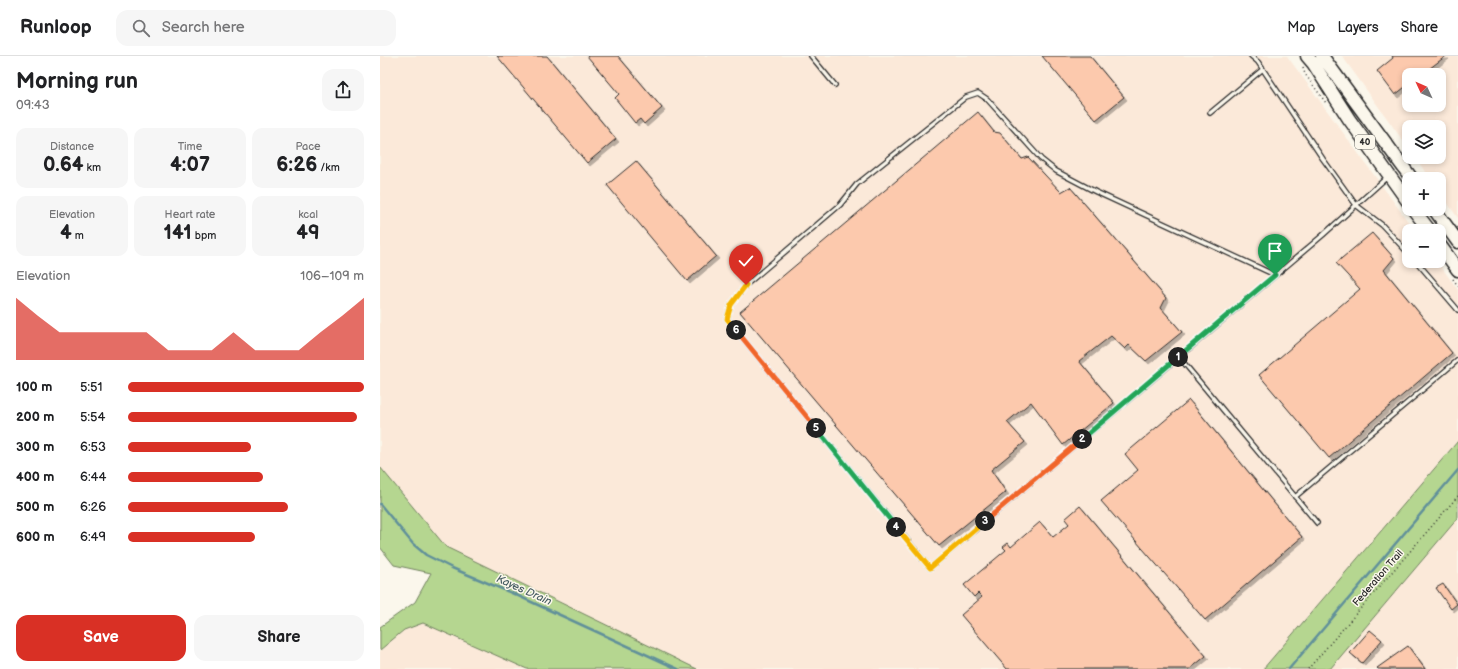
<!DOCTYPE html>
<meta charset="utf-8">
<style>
body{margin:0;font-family:"Balsamiq Sans",sans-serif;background:#f6f6f6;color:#202124;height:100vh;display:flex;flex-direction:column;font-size:15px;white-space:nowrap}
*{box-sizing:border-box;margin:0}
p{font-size:13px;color:#757577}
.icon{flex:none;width:22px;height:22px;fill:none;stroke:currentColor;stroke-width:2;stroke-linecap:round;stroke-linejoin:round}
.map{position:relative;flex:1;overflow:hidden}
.side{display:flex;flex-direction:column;background:#fff;width:380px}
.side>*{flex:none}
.needle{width:26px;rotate:314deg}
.tools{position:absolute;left:1022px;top:12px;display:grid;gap:8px}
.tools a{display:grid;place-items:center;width:44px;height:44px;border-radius:8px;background:#fff;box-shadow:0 2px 6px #0003;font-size:20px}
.pin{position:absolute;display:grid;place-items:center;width:34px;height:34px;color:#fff;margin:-41px -17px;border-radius:50% 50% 50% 0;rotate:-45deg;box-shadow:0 0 4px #0007}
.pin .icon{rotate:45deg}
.km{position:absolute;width:20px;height:20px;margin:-10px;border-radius:50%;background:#222;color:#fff;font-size:11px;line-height:20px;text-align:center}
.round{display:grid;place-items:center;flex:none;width:42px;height:42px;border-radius:12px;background:#f6f6f6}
.headline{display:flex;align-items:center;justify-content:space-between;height:68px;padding:0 16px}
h1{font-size:22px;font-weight:700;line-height:30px}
.stats{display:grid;grid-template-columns:repeat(3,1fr);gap:6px;height:68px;padding:4px 16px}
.stats div{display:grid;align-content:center;border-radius:10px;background:#f6f6f6;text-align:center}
.stats b{font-size:20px;font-weight:700}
.stats small{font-size:11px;font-weight:400}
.stats p{font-size:11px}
.chart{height:112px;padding:8px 16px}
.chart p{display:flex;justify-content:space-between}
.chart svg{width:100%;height:72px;margin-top:4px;fill:#d93025;opacity:.7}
.action{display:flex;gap:8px;margin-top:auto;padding:8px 16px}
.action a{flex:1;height:46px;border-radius:12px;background:#d93025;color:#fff;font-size:16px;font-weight:700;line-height:46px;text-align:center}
.action a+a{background:#f6f6f6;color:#202124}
ul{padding:0 16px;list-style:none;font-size:13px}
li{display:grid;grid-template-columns:64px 48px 1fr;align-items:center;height:30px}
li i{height:10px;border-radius:5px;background:#d93025}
header{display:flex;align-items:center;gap:24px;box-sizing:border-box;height:56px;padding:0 20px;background:#fff;border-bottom:1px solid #e0e0e0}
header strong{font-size:19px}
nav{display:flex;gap:22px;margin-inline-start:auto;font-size:14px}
.search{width:280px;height:36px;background:#f6f6f6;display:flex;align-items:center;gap:10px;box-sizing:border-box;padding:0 14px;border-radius:12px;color:#757577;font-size:15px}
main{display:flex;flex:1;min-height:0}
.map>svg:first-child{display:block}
.built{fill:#fbe9d9;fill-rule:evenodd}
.green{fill:#b5d690;stroke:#70805e}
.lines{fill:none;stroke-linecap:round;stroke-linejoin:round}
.stream{stroke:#61909a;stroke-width:2.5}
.building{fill:#fcc9ad;stroke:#2b2b2b;filter:url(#shadow)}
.lane-casing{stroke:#2b2b2b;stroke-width:6}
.primary-casing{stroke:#2b2b2b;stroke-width:15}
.path{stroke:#2b2b2b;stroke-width:1.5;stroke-dasharray:1 3;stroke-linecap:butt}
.lane{stroke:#fbf7ec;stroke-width:3.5}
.primary{stroke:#fbf7ec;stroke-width:12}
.split-1-casing{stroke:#fff;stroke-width:8}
.split-2-casing{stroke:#fff;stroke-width:8}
.split-3-casing{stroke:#fff;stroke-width:8}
.split-4-casing{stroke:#fff;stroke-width:8}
.split-5-casing{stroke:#fff;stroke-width:8}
.split-6-casing{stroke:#fff;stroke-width:8}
.split-7-casing{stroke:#fff;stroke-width:8}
.split-1{stroke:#22a559;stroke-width:5}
.split-2{stroke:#22a559;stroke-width:5}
.split-3{stroke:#f0652b;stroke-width:5}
.split-4{stroke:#f5b400;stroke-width:5}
.split-5{stroke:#22a559;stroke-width:5}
.split-6{stroke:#f0652b;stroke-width:5}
.split-7{stroke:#f5b400;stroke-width:5}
.labels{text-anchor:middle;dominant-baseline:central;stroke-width:3;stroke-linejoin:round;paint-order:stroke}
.shield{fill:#fbf7ec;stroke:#696865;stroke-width:1}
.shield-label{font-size:9px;font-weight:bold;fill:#2b2b2b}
.street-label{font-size:10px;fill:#2b2b2b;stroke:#fbf7ec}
.water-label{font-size:11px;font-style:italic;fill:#465d62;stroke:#fbf7ec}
</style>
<header>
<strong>Runloop</strong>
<div class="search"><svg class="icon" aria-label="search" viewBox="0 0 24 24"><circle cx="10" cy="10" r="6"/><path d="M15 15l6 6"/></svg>Search here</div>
<nav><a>Map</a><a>Layers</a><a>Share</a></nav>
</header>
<main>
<section class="side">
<div class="headline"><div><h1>Morning run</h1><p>09:43</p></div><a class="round"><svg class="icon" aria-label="share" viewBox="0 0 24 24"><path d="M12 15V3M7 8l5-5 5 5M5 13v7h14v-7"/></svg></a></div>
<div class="stats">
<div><p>Distance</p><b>0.64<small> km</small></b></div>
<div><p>Time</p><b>4:07</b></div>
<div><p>Pace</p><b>6:26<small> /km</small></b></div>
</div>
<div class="stats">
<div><p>Elevation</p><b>4<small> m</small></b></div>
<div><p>Heart rate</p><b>141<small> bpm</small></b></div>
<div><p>kcal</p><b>49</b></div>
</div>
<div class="chart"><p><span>Elevation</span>106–109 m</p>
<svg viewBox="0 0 160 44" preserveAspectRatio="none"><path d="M0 44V6L10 17L20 27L30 27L40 27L50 27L60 27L70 38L80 38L90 38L100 27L110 38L120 38L130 38L140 27L150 17L160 6V44z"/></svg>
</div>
<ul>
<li><b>100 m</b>5:51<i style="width:100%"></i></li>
<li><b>200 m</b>5:54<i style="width:97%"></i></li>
<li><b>300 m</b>6:53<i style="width:52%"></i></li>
<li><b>400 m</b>6:44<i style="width:57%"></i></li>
<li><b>500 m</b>6:26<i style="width:68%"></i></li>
<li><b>600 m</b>6:49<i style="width:54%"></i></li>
</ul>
<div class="action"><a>Save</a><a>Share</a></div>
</section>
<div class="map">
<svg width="1078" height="613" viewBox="0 0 1078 613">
<defs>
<filter id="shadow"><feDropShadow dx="3" dy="3" stdDeviation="0" flood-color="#0004"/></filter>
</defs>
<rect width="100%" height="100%" fill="#fbf7ec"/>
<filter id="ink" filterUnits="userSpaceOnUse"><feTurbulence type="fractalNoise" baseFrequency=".025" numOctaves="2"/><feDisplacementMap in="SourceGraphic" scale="8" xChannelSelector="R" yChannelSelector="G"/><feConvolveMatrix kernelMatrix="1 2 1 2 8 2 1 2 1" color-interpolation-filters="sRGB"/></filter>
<g filter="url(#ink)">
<!-- built -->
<path class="built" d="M0,0H907L1035,175H1029V205H1057L1078,234V385L883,613H317L66,491L0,411Z
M962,0H1078V162L1059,135V123H1050L1035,101H1059V71H1029V93ZM1029,19H1059V49H1029Z
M1078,462V613H950Z
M43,567L147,613H0V594L24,574Z"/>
<!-- green -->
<path class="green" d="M1078,385V462L950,613H883Z
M0,411L66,491L317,613H147L43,567L24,574L0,594V571L35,546L51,517L14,509L0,491Z"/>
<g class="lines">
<!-- stream -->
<path class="stream" d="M0,448L33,488L46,499L72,512L134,538L298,613
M909,613L1078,414"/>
</g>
<!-- building -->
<path class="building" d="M117,0H167L236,83L207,107Z
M207,0H238L282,52L264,68L260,63L255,67L235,42L239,38Z
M662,0H710L744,41L716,64Z
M1012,0H1066L1041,19H1029V28L1015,39L997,15L1013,2Z
M598,56L614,76L620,77L642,103L648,101L681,136L690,131L786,242L781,252L802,276L766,305L749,289L745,293L731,280L699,305L734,347L683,389L651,346L627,366L645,386L611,414L626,436L559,490L360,256Z
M256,105L336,200L307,225L227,129Z
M992,177L1014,202L1004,214L1072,297L949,402L879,319L980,233L956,207Z
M809,344L922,481L825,564L721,445L758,414L745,398Z
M700,450L826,600L810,613H627L581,559L602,541L598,537L594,541L584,529L626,494L623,491L628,487L631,491L660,466L673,481L689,468L685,463Z
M1063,528L1077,548L1071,553L1056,532Z
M990,574L1002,584L982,607L970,597Z
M1028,590L1045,613H998L997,612Z"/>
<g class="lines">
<!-- lane casing -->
<g class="lane-casing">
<path id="lane" d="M431,0L455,29
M871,0L878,6L943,103L976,149L1002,169L1029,198
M830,57L883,13
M1036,205L1078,254
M895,219L716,136L676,115L661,103L607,43L598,37L586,41L477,128L460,149L366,229L351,249L347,263L550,512L943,179L1005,123L1009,121
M799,301L937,467
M915,441L1078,304"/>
</g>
<!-- primary casing -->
<g class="primary-casing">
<path id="primary" d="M927,0L933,7L969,63L1029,147
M942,0L1032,123
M1033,153L1050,175
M1054,153L1078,186
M1059,188L1078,214"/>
</g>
<!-- path -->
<path class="path" d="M923,12L925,18L946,47
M1073,223L1078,230
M928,613L1078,440"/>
<!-- lane -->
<use href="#lane" class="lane"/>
<!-- primary -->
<use href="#primary" class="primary"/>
</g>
</g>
<g class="lines" filter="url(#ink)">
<!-- split-1 casing -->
<g class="split-1-casing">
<path id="split-1" d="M798,301L895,219"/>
</g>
<!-- split-2 casing -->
<g class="split-2-casing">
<path id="split-2" d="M702,383L798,301"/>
</g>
<!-- split-3 casing -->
<g class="split-3-casing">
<path id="split-3" d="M605,465L702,383"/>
</g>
<!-- split-4 casing -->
<g class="split-4-casing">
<path id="split-4" d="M516,471L550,512L605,465"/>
</g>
<!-- split-5 casing -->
<g class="split-5-casing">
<path id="split-5" d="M436,372L516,471"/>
</g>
<!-- split-6 casing -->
<g class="split-6-casing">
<path id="split-6" d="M356,274L436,372"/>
</g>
<!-- split-7 casing -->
<g class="split-7-casing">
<path id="split-7" d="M356,274L347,263L351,249L366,229"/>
</g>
<!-- split-1 -->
<use href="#split-1" class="split-1"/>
<!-- split-2 -->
<use href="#split-2" class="split-2"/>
<!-- split-3 -->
<use href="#split-3" class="split-3"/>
<!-- split-4 -->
<use href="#split-4" class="split-4"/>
<!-- split-5 -->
<use href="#split-5" class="split-5"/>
<!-- split-6 -->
<use href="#split-6" class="split-6"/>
<!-- split-7 -->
<use href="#split-7" class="split-7"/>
</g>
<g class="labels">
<!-- shield labels -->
<rect class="shield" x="975" y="79" width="20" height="14" rx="3"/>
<g class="shield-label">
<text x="985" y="86">40</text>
</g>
<!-- street labels -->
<g class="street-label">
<text transform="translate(998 522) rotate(-49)">Federation Trail</text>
</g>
<!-- water labels -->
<g class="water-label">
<text transform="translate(144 534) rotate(24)">Kayes Drain</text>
</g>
</g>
</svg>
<div class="tools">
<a><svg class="needle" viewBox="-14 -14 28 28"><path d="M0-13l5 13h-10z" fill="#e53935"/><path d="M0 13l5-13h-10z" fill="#757577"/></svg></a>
<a><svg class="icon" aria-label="layers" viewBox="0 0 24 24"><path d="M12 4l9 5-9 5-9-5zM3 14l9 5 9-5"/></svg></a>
<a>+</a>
<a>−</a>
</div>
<div class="pin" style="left:895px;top:219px;background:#1e9e55"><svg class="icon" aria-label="arrive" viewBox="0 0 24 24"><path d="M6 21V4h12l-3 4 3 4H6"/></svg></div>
<div class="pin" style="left:366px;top:229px;background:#d93025"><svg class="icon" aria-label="check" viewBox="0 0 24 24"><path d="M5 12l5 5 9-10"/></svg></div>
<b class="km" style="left:798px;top:301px">1</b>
<b class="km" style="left:702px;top:383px">2</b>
<b class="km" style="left:605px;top:465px">3</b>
<b class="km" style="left:516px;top:471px">4</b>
<b class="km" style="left:436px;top:372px">5</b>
<b class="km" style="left:356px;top:274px">6</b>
</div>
</main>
